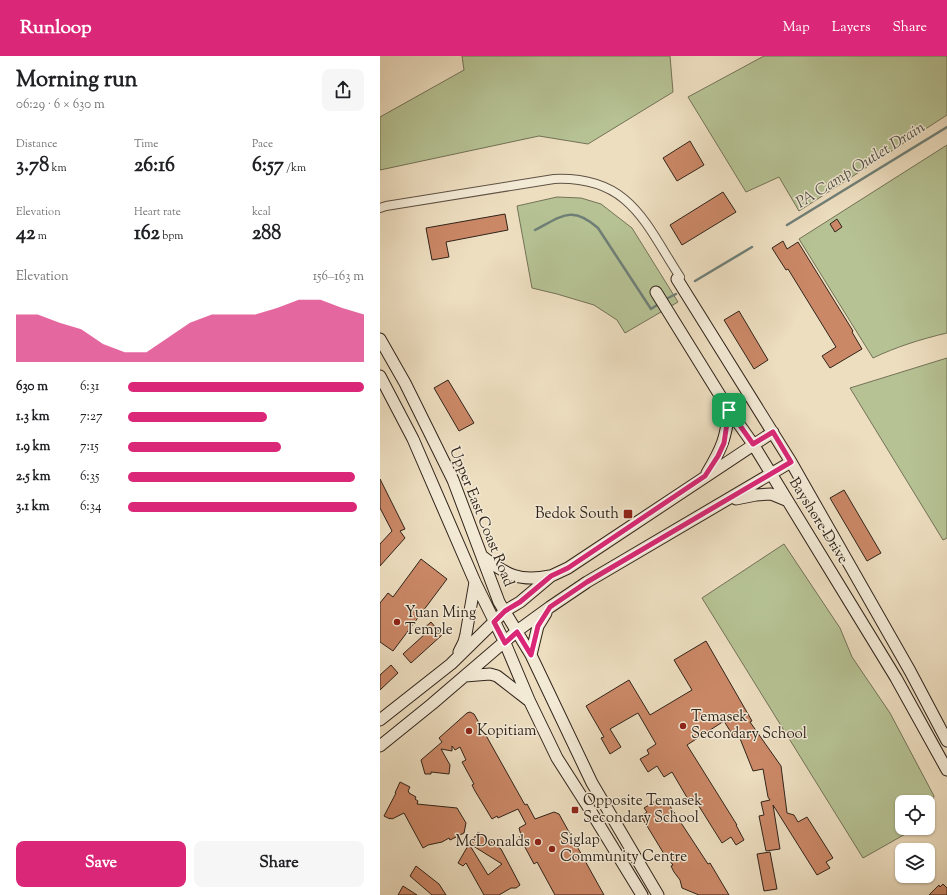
<!DOCTYPE html>
<meta charset="utf-8">
<style>
body{margin:0;font-family:"Sorts Mill Goudy",serif;background:#f6f6f6;color:#202124;height:100vh;display:flex;flex-direction:column;font-size:15px;white-space:nowrap}
*{box-sizing:border-box;margin:0}
p{font-size:13px;color:#757577}
.icon{flex:none;width:22px;height:22px;fill:none;stroke:currentColor;stroke-width:2;stroke-linecap:round;stroke-linejoin:round}
.map{position:relative;flex:1;overflow:hidden}
.panel{display:flex;flex-direction:column;background:#fff;width:380px}
.panel>*{flex:none}
.tools{position:absolute;left:515px;top:739px;display:grid;gap:8px}
.tools a{display:grid;place-items:center;width:40px;height:40px;border-radius:8px;background:#fff;box-shadow:0 1px 3px #0004;font-size:20px}
.pin{position:absolute;display:grid;place-items:center;width:34px;height:34px;color:#fff;margin:-17px;border-radius:8px;box-shadow:0 2px 6px #0006}
.round{display:grid;place-items:center;flex:none;width:42px;height:42px;border-radius:8px;background:#f6f6f6}
.headline{display:flex;align-items:center;justify-content:space-between;height:68px;padding:0 16px}
h1{font-size:22px;font-weight:700;line-height:30px}
.metrics{display:grid;grid-template-columns:repeat(3,1fr);gap:6px;height:68px;padding:4px 16px}
.metrics div{display:grid;align-content:center}
.metrics b{font-size:20px;font-weight:700}
.metrics small{font-size:11px;font-weight:400}
.metrics p{font-size:11px}
.chart{height:112px;padding:8px 16px}
.chart p{display:flex;justify-content:space-between}
.chart svg{width:100%;height:72px;margin-top:4px;fill:#db2777;opacity:.7}
.button{display:flex;gap:8px;margin-top:auto;padding:8px 16px}
.button a{flex:1;height:46px;border-radius:8px;background:#db2777;color:#fff;font-size:16px;font-weight:700;line-height:46px;text-align:center}
.button a+a{background:#f6f6f6;color:#202124}
ul{padding:0 16px;list-style:none;font-size:13px}
li{display:grid;grid-template-columns:64px 48px 1fr;align-items:center;height:30px}
li i{height:10px;border-radius:5px;background:#db2777}
header{display:flex;align-items:center;gap:24px;box-sizing:border-box;height:56px;padding:0 20px;background:#db2777;color:#fff}
header strong{font-size:19px}
nav{display:flex;gap:22px;margin-inline-start:auto;font-size:14px}
main{display:flex;flex:1;min-height:0}
.map>svg:first-child{display:block}
.green{fill:#b6c294;stroke:#737257}
.lines{fill:none;stroke-linecap:round;stroke-linejoin:round}
.stream{stroke:#6f7f77;stroke-width:2.5}
.building{fill:#cb8867;stroke:#30231a}
.street-casing{stroke:#5f5244;stroke-width:10}
.secondary-casing{stroke:#30231a;stroke-width:13}
.street{stroke:#f3ead6;stroke-width:8}
.secondary{stroke:#f3ead6;stroke-width:11}
.route-casing{stroke:#fff;stroke-width:8}
.route{stroke:#db2777;stroke-width:5}
.poi-dot{fill:#8f2418;stroke:#f3ead6;stroke-width:1.5}
.labels{text-anchor:middle;dominant-baseline:central;stroke-width:3;stroke-linejoin:round;paint-order:stroke}
.poi-label{font-size:15px;fill:#30231a;stroke:#f3ead6;text-anchor:start}
.street-label{font-size:15px;fill:#30231a;stroke:#f3ead6}
.water-label{font-size:16px;font-style:italic;fill:#505148;stroke:#f3ead6}
</style>
<header>
<strong>Runloop</strong>
<nav><a>Map</a><a>Layers</a><a>Share</a></nav>
</header>
<main>
<section class="panel">
<div class="headline"><div><h1>Morning run</h1><p>06:29 · 6 × 630 m</p></div><a class="round"><svg class="icon" aria-label="share" viewBox="0 0 24 24"><path d="M12 15V3M7 8l5-5 5 5M5 13v7h14v-7"/></svg></a></div>
<div class="metrics">
<div><p>Distance</p><b>3.78<small> km</small></b></div>
<div><p>Time</p><b>26:16</b></div>
<div><p>Pace</p><b>6:57<small> /km</small></b></div>
</div>
<div class="metrics">
<div><p>Elevation</p><b>42<small> m</small></b></div>
<div><p>Heart rate</p><b>162<small> bpm</small></b></div>
<div><p>kcal</p><b>288</b></div>
</div>
<div class="chart"><p><span>Elevation</span>156–163 m</p>
<svg viewBox="0 0 160 44" preserveAspectRatio="none"><path d="M0 44V15L10 15L20 20L30 24L40 33L50 38L60 38L70 29L80 20L90 15L100 15L110 15L120 11L130 6L140 6L150 11L160 15V44z"/></svg>
</div>
<ul>
<li><b>630 m</b>6:31<i style="width:100%"></i></li>
<li><b>1.3 km</b>7:27<i style="width:59%"></i></li>
<li><b>1.9 km</b>7:15<i style="width:65%"></i></li>
<li><b>2.5 km</b>6:35<i style="width:96%"></i></li>
<li><b>3.1 km</b>6:34<i style="width:97%"></i></li>
</ul>
<div class="button"><a>Save</a><a>Share</a></div>
</section>
<div class="map">
<svg width="567" height="839" viewBox="0 0 567 839">
<rect width="100%" height="100%" fill="#eddec0"/>
<filter id="stains"><feTurbulence type="fractalNoise" baseFrequency=".005" numOctaves="4"/><feColorMatrix values="0 0 0 0 .2 0 0 0 0 .09 0 0 0 0 .02 0 0 0 .5 -.17"/></filter>
<radialGradient id="worn" r=".72"><stop offset=".6" stop-color="#630" stop-opacity="0"/><stop offset="1" stop-color="#630" stop-opacity=".3"/></radialGradient>
<!-- green -->
<path class="green" d="M82,0H290L293,36L208,88L159,80L0,114V61L84,14Z
M384,0H567V59L419,155L399,121L366,136L308,41Z
M567,89V277C541,283 516,291 493,302L419,183Z
M177,141L201,142L221,148L252,172L298,246L245,277L237,264L214,249L177,238L152,232L137,150Z
M567,302V482L563,484L470,332Z
M404,488L460,572L472,601L510,657L554,740L548,765V746H522V772H536L483,802L322,542Z"/>
<g class="lines">
<!-- stream -->
<path class="stream" d="M407,169L567,71
M155,174C182,160 192,149 218,172L271,253L280,247
M315,225L372,191
M284,244L296,238"/>
</g>
<!-- building -->
<path class="building" d="M310,85L324,109L297,125L283,102Z
M343,136L356,156L302,189L290,169Z
M125,158L128,174L66,186L69,201L52,204L46,172Z
M457,163L462,171L455,176L450,168Z
M403,185L407,193L418,186L473,275L472,276L482,293L450,312L442,300L456,291L408,213L406,214L392,192Z
M359,255L388,304L374,313L344,264Z
M68,324L94,367L79,375L54,332Z
M0,423L25,473L20,475L25,482L0,510V488L12,475L0,452Z
M464,434L501,497L487,505L450,442Z
M41,503L67,523L13,595L0,586V547L8,537L13,541Z
M51,566L62,579L31,607L23,598L45,578L42,574Z
M326,585L372,665L370,666L401,710L407,757L414,759L418,766L427,761L453,802L446,806L450,812L437,819L393,749L400,793L386,795L379,760L384,759L381,746L390,744L388,741L383,713L373,715L359,680L355,683L344,665L307,689L357,769H356L364,784L356,789L351,781L342,787L317,747L312,750L292,716L284,721L277,710L268,716L260,703L269,698L267,694L276,688L258,657L230,673L241,691L230,698L221,682L224,681L206,650L249,624L270,659L312,634L294,604Z
M11,609L18,617L0,634V619Z
M90,656L94,658L145,749L147,748L155,763L174,756L179,758L224,839H175L157,806L154,808L139,780L141,779L139,772L146,768L138,753L118,762L117,760L112,763L95,735L92,729L94,728L82,706L86,704L80,691L75,694L72,690V695L61,693L70,709L69,718L51,716V718H45L41,704L62,686L59,682L87,657Z
M20,726L30,731L28,735L29,736V737L36,741L35,743L38,745L37,748L77,752L86,767L84,777L70,784L69,782L62,786L48,789L43,792L24,757L12,763L10,762V763L4,760L16,737H15Z
M284,741L328,808L330,807L349,839H319L302,832L300,824L294,816L291,810L293,809L284,798L261,760L267,756L264,752L280,742L281,744Z
M98,776L121,793L140,829L136,832H131L119,839H104L86,807L83,810L78,807L89,788L108,819L122,808L90,788Z
M390,796L397,833L384,835L377,798Z
M36,810L59,828L66,839H52L30,820Z
M563,828L567,832V839H549L559,829L560,831Z
M23,830L37,839H18Z"/>
<g class="lines">
<!-- street casing -->
<g class="street-casing">
<path id="street" d="M0,152L6,150L174,123C250,120 265,167 300,221"/>
</g>
<!-- secondary casing -->
<g class="secondary-casing">
<path id="secondary" d="M297,223L411,406L530,615L567,685
M276,236L349,354L373,388L516,622L567,714
M0,283L25,327L73,424L119,546L151,599L212,727L278,839
M0,320L33,383L95,526L125,587L149,644L177,702L207,749L262,839
M327,417C342,392 346,382 349,354
M356,443L376,439L391,438L408,445
M103,501C127,519 139,526 170,520
M79,596L84,586L86,578L95,526
M151,599L158,570L166,557
M85,620L110,618L117,620L148,644
M0,664L71,608L125,555L140,546L171,520L188,512L393,376
M0,690L52,648L137,575L170,551L207,526L411,406"/>
</g>
<!-- street -->
<use href="#street" class="street"/>
<!-- secondary -->
<use href="#secondary" class="secondary"/>
</g>
<g class="lines">
<!-- route casing -->
<g class="route-casing">
<path id="route" d="M349,354L373,388L393,376L411,406L207,526L170,551L158,570L151,599L137,576L125,587L114,566L125,555L140,546L171,520L188,512L325,420L338,400L344,387Z"/>
</g>
<!-- route -->
<use href="#route" class="route"/>
</g>
<!-- markers -->
<g class="poi-dot">
<rect x="243" y="453" width="10" height="10" rx="2"/>
<circle cx="17" cy="566" r="4"/>
<circle cx="303" cy="670" r="4"/>
<circle cx="89" cy="675" r="4"/>
<rect x="191" y="750" width="8" height="8" rx="2"/>
<circle cx="158" cy="786" r="4"/>
<circle cx="172" cy="793" r="4"/>
</g>
<g class="labels">
<!-- poi labels -->
<g class="poi-label">
<text x="239" y="458" text-anchor="end">Bedok South</text>
<text x="25" y="557">Yuan Ming<tspan x="25" dy="17">Temple</tspan></text>
<text x="311" y="661">Temasek<tspan x="311" dy="17">Secondary School</tspan></text>
<text x="97" y="675">Kopitiam</text>
<text x="203" y="745">Opposite Temasek<tspan x="203" dy="17">Secondary School</tspan></text>
<text x="180" y="784">Siglap<tspan x="180" dy="17">Community Centre</tspan></text>
<text x="150" y="786" text-anchor="end">McDonalds</text>
</g>
<!-- street labels -->
<g class="street-label">
<text transform="translate(101 461) rotate(68)">Upper East Coast Road</text>
<text transform="translate(438 465) rotate(58)">Bayshore Drive</text>
</g>
<!-- water labels -->
<g class="water-label">
<text transform="translate(481 110) rotate(-32)">PA Camp Outlet Drain</text>
</g>
</g>
<rect width="100%" height="100%" filter="url(#stains)"/>
<rect width="100%" height="100%" fill="url(#worn)"/>
</svg>
<div class="tools">
<a><svg class="icon" aria-label="locate" viewBox="0 0 24 24"><circle cx="12" cy="12" r="6"/><path d="M12 2v4M12 18v4M2 12h4M18 12h4"/></svg></a>
<a><svg class="icon" aria-label="layers" viewBox="0 0 24 24"><path d="M12 4l9 5-9 5-9-5zM3 14l9 5 9-5"/></svg></a>
</div>
<div class="pin" style="left:349px;top:354px;background:#1e9e55"><svg class="icon" aria-label="arrive" viewBox="0 0 24 24"><path d="M6 21V4h12l-3 4 3 4H6"/></svg></div>
</div>
</main>
